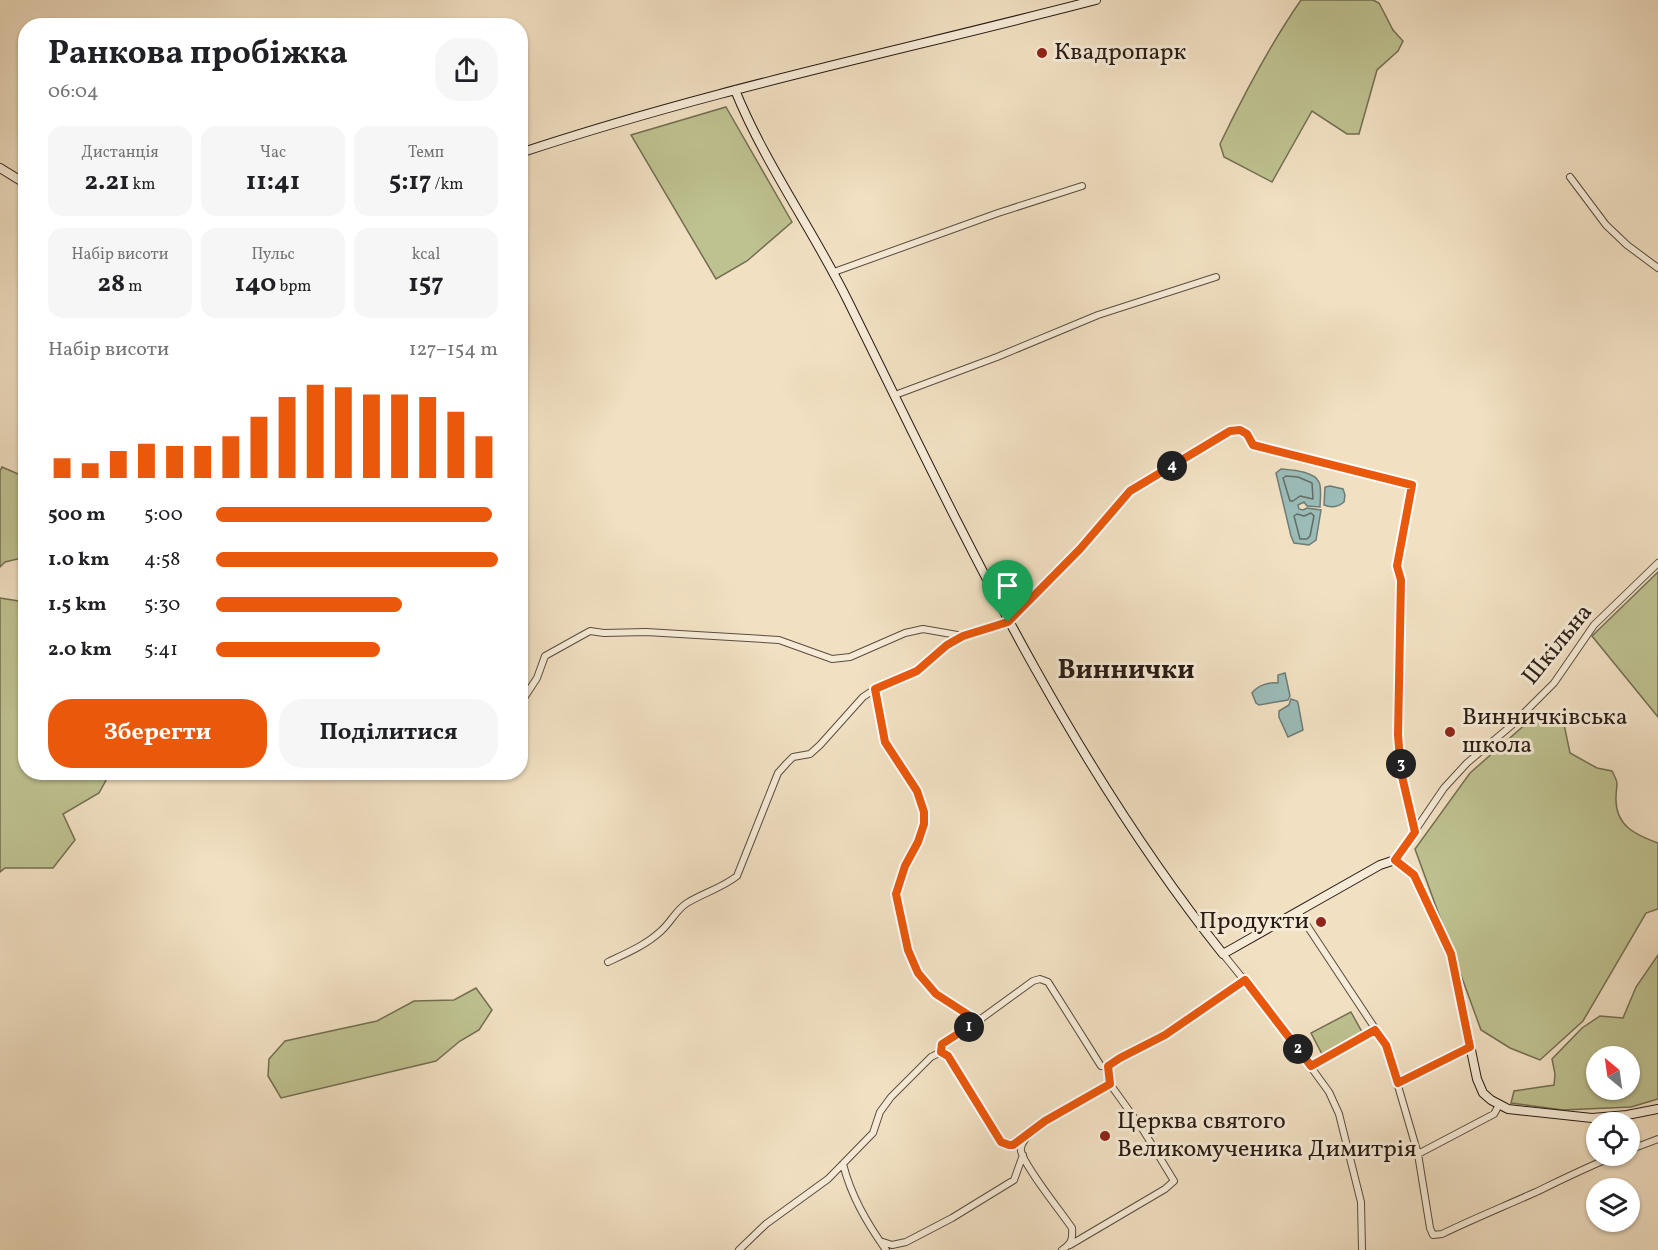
<!DOCTYPE html>
<html lang="uk">
<meta charset="utf-8">
<style>
body{margin:0;font-family:Vollkorn,serif;background:#f6f6f6;color:#202124;height:100vh;display:flex;flex-direction:column;font-size:22px;white-space:nowrap}
*{box-sizing:border-box;margin:0}
p{font-size:20px;color:#757577}
.icon{flex:none;width:33px;height:33px;fill:none;stroke:currentColor;stroke-width:2;stroke-linecap:round;stroke-linejoin:round}
.map{position:relative;flex:1;overflow:hidden}
.side{position:absolute;left:18px;top:18px;width:510px;height:762px;display:flex;flex-direction:column;background:#fff;border-radius:24px;box-shadow:0 2px 4px #0004}
.side>*{flex:none}
.needle{width:39px;rotate:331deg}
.tools{position:absolute;left:1586px;top:1046px;display:grid;gap:12px}
.tools a{display:grid;place-items:center;width:54px;height:54px;border-radius:50%;background:#fff;box-shadow:0 2px 4px #0004;font-size:30px}
.pin{position:absolute;display:grid;place-items:center;width:51px;height:51px;color:#fff;margin:-62px -26px;border-radius:50% 50% 50% 0;rotate:-45deg;box-shadow:0 0 6px #0007}
.pin .icon{rotate:45deg}
.km{position:absolute;width:30px;height:30px;margin:-15px;border-radius:50%;background:#222;color:#fff;font-size:16px;line-height:30px;text-align:center}
.round{display:grid;place-items:center;flex:none;width:63px;height:63px;border-radius:24px;background:#f6f6f6}
.overview{display:flex;align-items:center;justify-content:space-between;height:102px;padding:0 30px}
h1{font-size:33px;font-weight:700;line-height:45px}
.metrics{display:grid;grid-template-columns:repeat(3,1fr);gap:9px;height:102px;padding:6px 30px}
.metrics div{display:grid;align-content:center;border-radius:15px;background:#f6f6f6;text-align:center}
.metrics b{font-size:26px;font-weight:700}
.metrics small{font-size:16px;font-weight:400}
.metrics p{font-size:16px}
.chart{height:168px;padding:12px 30px}
.chart p{display:flex;justify-content:space-between}
.chart svg{width:100%;height:108px;margin-top:6px;stroke:#ea580c;stroke-width:6}
.cta{display:flex;gap:12px;margin-top:auto;padding:12px 30px}
.cta a{flex:1;height:69px;border-radius:24px;background:#ea580c;color:#fff;font-size:24px;font-weight:700;line-height:69px;text-align:center}
.cta a+a{background:#f6f6f6;color:#202124}
ul{padding:0 30px;list-style:none;font-size:20px}
li{display:grid;grid-template-columns:96px 72px 1fr;align-items:center;height:45px}
li i{height:15px;border-radius:8px;background:#ea580c}
.map>svg:first-child{display:block}
.green{fill:#bec190;stroke:#736e52;stroke-width:1.5;fill-rule:evenodd}
.water{fill:#9bbcb8;stroke:#6d7c77;stroke-width:1.5}
.lines{fill:none;stroke-linecap:round;stroke-linejoin:round}
.shore{stroke:#626c66;stroke-width:1.5}
.street-casing{stroke:#5a4c40;stroke-width:8}
.secondary-casing{stroke:#281b15;stroke-width:10}
.street{stroke:#f6ebd7;stroke-width:6}
.secondary{stroke:#f6ebd7;stroke-width:8}
.route-casing{stroke:#fff;stroke-width:12}
.route{stroke:#ea580c;stroke-width:8}
.poi-dot{fill:#8f2418;stroke:#f6ebd7;stroke-width:2}
.labels{text-anchor:middle;dominant-baseline:central;stroke-width:6;stroke-linejoin:round;paint-order:stroke}
.poi-label{font-size:24px;fill:#281b15;stroke:#f6ebd7;text-anchor:start}
.street-label{font-size:24px;fill:#281b15;stroke:#f6ebd7}
.quarter-label{font-size:27px;font-weight:bold;fill:#281b15;stroke:#f6ebd7}
</style>
<div class="map">
<svg width="1658" height="1250" viewBox="0 0 1658 1250">
<rect width="100%" height="100%" fill="#f1e0c2"/>
<filter id="stains"><feTurbulence type="fractalNoise" baseFrequency=".00333" numOctaves="4"/><feColorMatrix values="0 0 0 0 .2 0 0 0 0 .09 0 0 0 0 .02 0 0 0 .5 -.17"/></filter>
<radialGradient id="worn" r=".72"><stop offset=".6" stop-color="#630" stop-opacity="0"/><stop offset="1" stop-color="#630" stop-opacity=".3"/></radialGradient>
<!-- green -->
<path class="green" d="M1301,0H1373L1379,3L1393,30L1403,41L1398,51L1377,70L1359,134H1347L1312,111L1272,182L1224,157L1220,144C1244,94 1269,46 1301,0Z
M726,107L792,222L747,261L716,279L631,135Z
M2,467L25,477L26,557L5,562L0,567V471Z
M1658,572V717L1592,636Z
M0,598L25,602L26,772L110,773L99,793L63,814L75,840L53,868H5L0,872Z
M1537,714L1564,724L1570,753L1597,768L1612,771C1620,786 1616,783 1616,798C1615,826 1636,835 1658,843V909L1646,913L1583,1021L1540,1060L1510,1048L1481,1030L1415,849L1470,773Z
M1658,955V1099L1631,1107L1563,1110L1511,1103L1514,1091L1554,1085L1555,1074L1552,1059L1582,1028L1600,1016L1623,1018L1636,987ZM1596,1056H1629V1089H1596Z
M476,988L492,1010L479,1030L460,1041L436,1061L281,1098L268,1076L269,1059L285,1041L377,1021L414,1001L454,1000Z
M1351,1012L1362,1032L1322,1054L1311,1033Z"/>
<!-- water -->
<path class="water" d="M1281,469C1291,470 1314,471 1319,482C1322,488 1320,500 1320,507L1307,506L1304,502L1298,505L1299,509L1303,510L1307,508L1321,510L1316,540L1309,545L1294,543L1291,536L1276,473Z
M1330,486L1343,489L1345,495L1344,502C1338,507 1331,508 1324,505L1325,487Z
M1285,673L1290,696L1288,700L1259,705L1256,703L1252,693C1258,685 1269,682 1278,683V675Z
M1291,699L1297,701L1298,703L1303,730L1288,737L1279,717V711L1289,705Z"/>
<g class="lines">
<!-- shore -->
<path class="shore" d="M1286,476L1298,477L1312,483L1313,499L1300,496L1293,501H1290L1283,478Z
M1311,513L1314,516L1310,536L1307,539H1300L1294,516L1297,514L1304,516Z"/>
<!-- street casing -->
<g class="street-casing">
<path id="street" d="M1570,177L1606,225L1627,245L1658,268
M834,272L998,213L1082,186
M895,395L997,357L1098,315L1216,277
M875,689L885,742L917,791L924,812V824L918,842L905,866L895,894L908,950L918,973L936,994L978,1021
M520,704L537,678L545,656L590,631L604,633L646,632L779,640L832,659L850,657L905,633L923,629L963,636L1008,622L1080,549L1130,491L1230,431C1243,430 1247,434 1253,445L1412,485L1397,566L1401,580L1398,735L1401,772L1415,832
M1395,860L1444,788L1467,763L1512,725L1554,683L1594,625L1658,563
M1298,912L1386,1045L1418,1154L1430,1228L1433,1235L1442,1234C1473,1219 1505,1206 1536,1192C1563,1179 1589,1166 1617,1155
M1223,954L1278,1022L1329,1092L1339,1114L1361,1202L1362,1250
M608,962C627,953 646,945 661,931C671,922 676,910 687,903C703,893 722,888 737,876L778,773L787,763L793,757L810,754L820,745L863,697L875,689L917,671L947,645L963,636
M941,1052L948,1056L1001,1142L1009,1145H1013L1045,1121L1110,1084L1108,1067L1121,1057L1165,1035L1245,980
M1311,1067L1375,1030
M1398,1083L1470,1047
M1026,1138C1023,1142 1020,1146 1021,1151C1024,1166 1062,1213 1072,1228C1073,1240 1071,1244 1062,1250
M1629,1150L1658,1139
M1418,1154L1494,1114L1499,1105
M843,1164C851,1196 867,1223 886,1250
M880,1241L892,1245L906,1242L952,1218L1014,1180L1023,1155
M1070,1245L1165,1189L1174,1181L1143,1130L1110,1084
M739,1250L766,1224L828,1179L873,1133L880,1112L891,1097L931,1057L941,1052L942,1044L978,1021L1033,981L1040,979L1048,982L1101,1066L1108,1067"/>
</g>
<!-- secondary casing -->
<g class="secondary-casing">
<path id="secondary" d="M735,90C765,164 813,230 848,301C959,526 1066,757 1223,954L1380,865L1395,860L1414,875L1451,954L1477,1079L1483,1093L1491,1100L1508,1109L1592,1118L1627,1115L1658,1109
M520,153C709,90 904,50 1096,0
M0,168L26,184"/>
</g>
<!-- street -->
<use href="#street" class="street"/>
<!-- secondary -->
<use href="#secondary" class="secondary"/>
</g>
<g class="lines">
<!-- route casing -->
<g class="route-casing">
<path id="route" d="M1240,430L1247,434L1253,445L1412,485L1397,566L1401,580L1398,735L1401,772L1415,832L1395,860L1414,875L1451,954L1470,1047L1398,1083L1386,1045L1375,1030L1311,1066L1245,980L1165,1035L1120,1058L1108,1066L1110,1084L1045,1121L1013,1145H1009L1001,1142L948,1056L941,1052L942,1044L978,1021L936,994L918,973L908,950L896,894L905,866L918,842L924,824V812L917,791L885,742L875,689L917,671L947,645L963,636L1008,622L1080,549L1130,491L1230,431Z"/>
</g>
<!-- route -->
<use href="#route" class="route"/>
</g>
<!-- markers -->
<g class="poi-dot">
<circle cx="1042" cy="53" r="6"/>
<circle cx="1450" cy="732" r="6"/>
<circle cx="1321" cy="922" r="6"/>
<circle cx="1105" cy="1136" r="6"/>
</g>
<g class="labels">
<!-- poi labels -->
<g class="poi-label">
<text x="1054" y="53">Квадропарк</text>
<text x="1462" y="718">Винничківська<tspan x="1462" dy="28">школа</tspan></text>
<text x="1309" y="922" text-anchor="end">Продукти</text>
<text x="1117" y="1122">Церква святого<tspan x="1117" dy="28">Великомученика Димитрія</tspan></text>
</g>
<!-- street labels -->
<g class="street-label">
<text transform="translate(1558 645) rotate(-51)">Шкільна</text>
</g>
<!-- quarter labels -->
<g class="quarter-label">
<text x="1126" y="671">Виннички</text>
</g>
</g>
<rect width="100%" height="100%" filter="url(#stains)"/>
<rect width="100%" height="100%" fill="url(#worn)"/>
</svg>
<div class="tools">
<a><svg class="needle" viewBox="-14 -14 28 28"><path d="M0-13l5 13h-10z" fill="#e53935"/><path d="M0 13l5-13h-10z" fill="#757577"/></svg></a>
<a><svg class="icon" aria-label="locate" viewBox="0 0 24 24"><circle cx="12" cy="12" r="6"/><path d="M12 2v4M12 18v4M2 12h4M18 12h4"/></svg></a>
<a><svg class="icon" aria-label="layers" viewBox="0 0 24 24"><path d="M12 4l9 5-9 5-9-5zM3 14l9 5 9-5"/></svg></a>
</div>
<div class="pin" style="left:1008px;top:622px;background:#1e9e55"><svg class="icon" aria-label="arrive" viewBox="0 0 24 24"><path d="M6 21V4h12l-3 4 3 4H6"/></svg></div>
<b class="km" style="left:969px;top:1027px">1</b>
<b class="km" style="left:1298px;top:1049px">2</b>
<b class="km" style="left:1401px;top:764px">3</b>
<b class="km" style="left:1172px;top:466px">4</b>
<section class="side">
<div class="overview"><div><h1>Ранкова пробіжка</h1><p>06:04</p></div><a class="round"><svg class="icon" aria-label="share" viewBox="0 0 24 24"><path d="M12 15V3M7 8l5-5 5 5M5 13v7h14v-7"/></svg></a></div>
<div class="metrics">
<div><p>Дистанція</p><b>2.21<small> km</small></b></div>
<div><p>Час</p><b>11:41</b></div>
<div><p>Темп</p><b>5:17<small> /km</small></b></div>
</div>
<div class="metrics">
<div><p>Набір висоти</p><b>28<small> m</small></b></div>
<div><p>Пульс</p><b>140<small> bpm</small></b></div>
<div><p>kcal</p><b>157</b></div>
</div>
<div class="chart"><p><span>Набір висоти</span>127–154 m</p>
<svg viewBox="0 0 160 44" preserveAspectRatio="none"><path d="M5 44V36M15 44V38M25 44V33M35 44V30M45 44V31M55 44V31M65 44V27M75 44V19M85 44V11M95 44V6M105 44V7M115 44V10M125 44V10M135 44V11M145 44V17M155 44V27"/></svg>
</div>
<ul>
<li><b>500 m</b>5:00<i style="width:98%"></i></li>
<li><b>1.0 km</b>4:58<i style="width:100%"></i></li>
<li><b>1.5 km</b>5:30<i style="width:66%"></i></li>
<li><b>2.0 km</b>5:41<i style="width:58%"></i></li>
</ul>
<div class="cta"><a>Зберегти</a><a>Поділитися</a></div>
</section>
</div>
